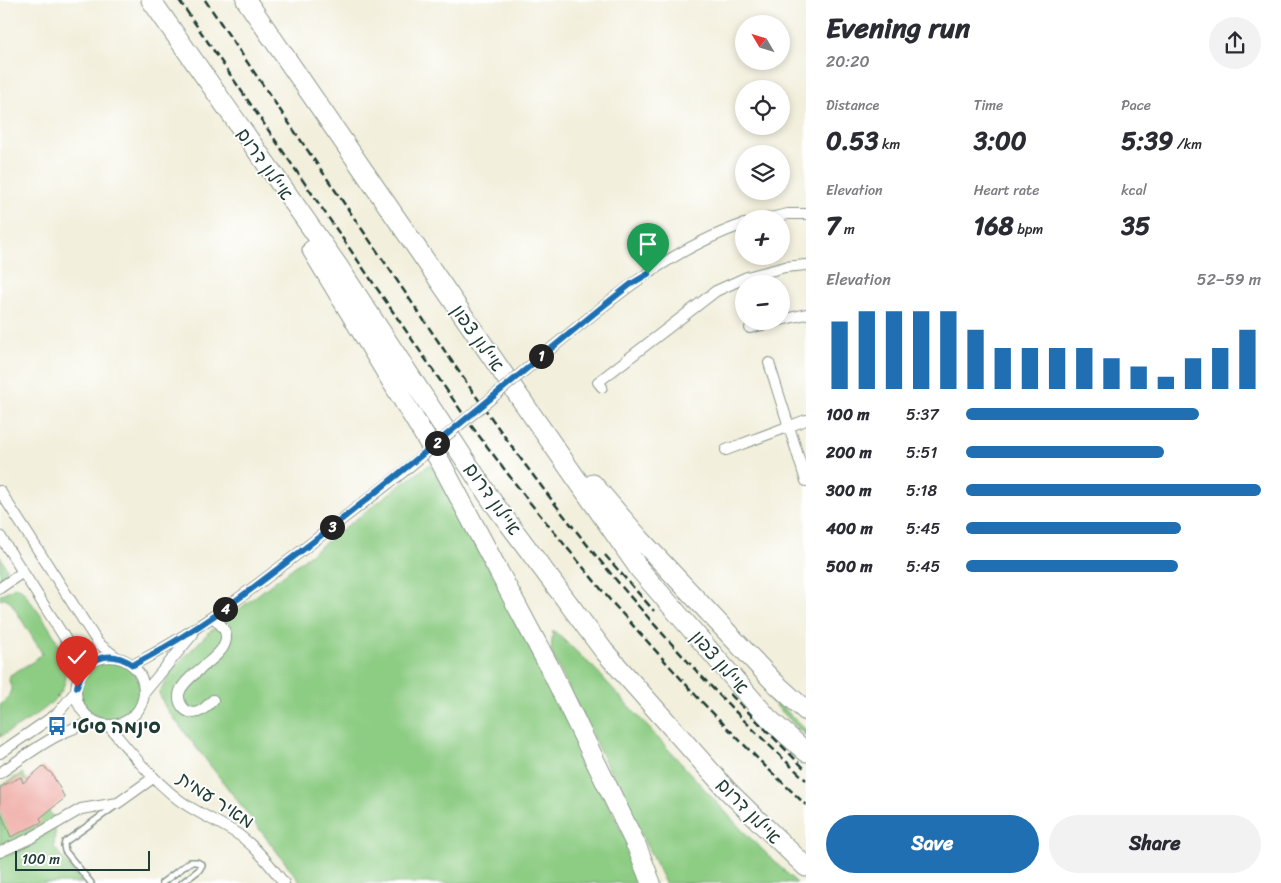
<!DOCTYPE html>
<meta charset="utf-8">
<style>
body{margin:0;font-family:Sriracha,"Playpen Sans Hebrew",sans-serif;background:#f2f2f3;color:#2b2b33;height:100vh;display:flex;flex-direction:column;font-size:19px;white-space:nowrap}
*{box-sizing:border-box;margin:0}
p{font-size:16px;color:#7c7c81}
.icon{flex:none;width:28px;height:28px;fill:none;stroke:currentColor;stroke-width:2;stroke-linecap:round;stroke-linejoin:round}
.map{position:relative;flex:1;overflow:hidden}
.details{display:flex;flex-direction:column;background:#fff;width:475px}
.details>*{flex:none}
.needle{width:32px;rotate:308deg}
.tools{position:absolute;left:735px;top:15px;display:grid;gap:10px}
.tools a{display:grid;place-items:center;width:55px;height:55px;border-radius:50%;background:#fff;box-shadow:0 2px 8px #0003;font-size:25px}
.scale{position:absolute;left:15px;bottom:12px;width:135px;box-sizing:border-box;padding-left:5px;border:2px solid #1f3d34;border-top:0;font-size:14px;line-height:18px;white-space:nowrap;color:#1f3d34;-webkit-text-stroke:4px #fff;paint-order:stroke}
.pin{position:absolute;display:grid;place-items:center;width:42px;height:42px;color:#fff;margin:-51px -21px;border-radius:50% 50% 50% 0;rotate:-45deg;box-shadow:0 0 5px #0007}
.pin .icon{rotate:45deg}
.km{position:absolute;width:25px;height:25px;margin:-12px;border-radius:50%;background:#222;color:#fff;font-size:14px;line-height:25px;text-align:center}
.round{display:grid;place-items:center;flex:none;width:52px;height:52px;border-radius:26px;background:#f2f2f3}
.headline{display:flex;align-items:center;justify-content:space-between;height:85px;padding:0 20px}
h1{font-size:28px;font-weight:700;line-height:38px}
.metrics{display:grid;grid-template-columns:repeat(3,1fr);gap:8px;height:85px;padding:5px 20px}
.metrics div{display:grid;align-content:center}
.metrics b{font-size:25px;font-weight:700}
.metrics small{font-size:14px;font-weight:400}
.metrics p{font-size:14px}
.chart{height:140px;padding:10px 20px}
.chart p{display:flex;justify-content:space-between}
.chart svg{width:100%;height:90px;margin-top:5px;stroke:#1f6fb2;stroke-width:6}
.button{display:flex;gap:10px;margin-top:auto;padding:10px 20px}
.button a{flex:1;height:58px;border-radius:30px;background:#1f6fb2;color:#fff;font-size:20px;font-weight:700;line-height:58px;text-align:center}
.button a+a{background:#f2f2f3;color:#2b2b33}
ul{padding:0 20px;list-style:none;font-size:16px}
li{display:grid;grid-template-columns:80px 60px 1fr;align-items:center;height:38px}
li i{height:12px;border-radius:6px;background:#1f6fb2}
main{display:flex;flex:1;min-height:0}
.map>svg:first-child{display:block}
.green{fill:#8dcc83;stroke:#56845c}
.building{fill:#eea7a0}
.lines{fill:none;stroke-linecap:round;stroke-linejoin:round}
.service-casing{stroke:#889688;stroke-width:8}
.minor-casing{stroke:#889688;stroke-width:12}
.motorway-casing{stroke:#889688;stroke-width:21}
.service{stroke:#fff;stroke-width:5}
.minor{stroke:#fff;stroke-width:10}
.motorway{stroke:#fff;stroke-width:19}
.rail{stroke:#1f3d34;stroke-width:2.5;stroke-dasharray:8 4;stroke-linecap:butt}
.minor-bridge-casing{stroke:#889688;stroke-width:12;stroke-linecap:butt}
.minor-bridge{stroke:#fff;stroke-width:10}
.route-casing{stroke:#fff;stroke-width:10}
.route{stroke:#1f6fb2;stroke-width:6}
.labels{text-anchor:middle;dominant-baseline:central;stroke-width:4;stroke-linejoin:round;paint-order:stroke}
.street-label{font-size:19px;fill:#1f3d34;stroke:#fff}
.poi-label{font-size:19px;font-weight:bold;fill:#1f3d34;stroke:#fff;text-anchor:start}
</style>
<main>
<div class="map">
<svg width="806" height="883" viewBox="0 0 806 883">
<rect width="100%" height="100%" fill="#fff"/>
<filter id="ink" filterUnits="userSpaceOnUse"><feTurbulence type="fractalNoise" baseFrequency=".02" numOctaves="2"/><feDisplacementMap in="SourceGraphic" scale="10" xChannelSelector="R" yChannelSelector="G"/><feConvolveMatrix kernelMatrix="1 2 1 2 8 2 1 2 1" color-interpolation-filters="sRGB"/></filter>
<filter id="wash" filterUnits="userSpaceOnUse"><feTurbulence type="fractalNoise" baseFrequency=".0096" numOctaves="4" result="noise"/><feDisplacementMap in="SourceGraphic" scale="20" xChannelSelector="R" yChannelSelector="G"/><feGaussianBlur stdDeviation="1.12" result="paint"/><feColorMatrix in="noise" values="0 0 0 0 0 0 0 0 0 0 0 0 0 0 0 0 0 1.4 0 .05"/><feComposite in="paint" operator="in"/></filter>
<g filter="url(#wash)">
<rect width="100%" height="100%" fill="#f2efdc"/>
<!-- green -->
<path class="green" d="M430,464L539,657L646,883H301L165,707L159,693L172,670L208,633L395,489Z
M0,556L7,569L6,576L0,581Z
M15,587H19L23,591C41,617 85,665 57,697C42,714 19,725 0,737V705L8,697L12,688L9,681L10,675L34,661L42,653L10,601L5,598L0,600V595Z
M553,630L594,668L742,830L797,883H665L551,652Z
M80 690a30 30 0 1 1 60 0a30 30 0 1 1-60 0Z
M771,697L773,698L806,730V736L770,700Z
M22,773L56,821L54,847L82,883H0V787Z"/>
<g id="blocks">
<!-- building -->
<path class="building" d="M43,766L52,774L65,798L40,818L42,822L11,837L0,811V787L21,777L23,783Z"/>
</g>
</g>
<g filter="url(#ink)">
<use href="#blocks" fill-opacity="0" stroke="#889688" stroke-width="1"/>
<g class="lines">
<!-- service casing -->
<g class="service-casing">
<path id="service" d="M91,883L65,851L64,846L65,842L114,807
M162,883L190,862H197L202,865L199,870L182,883"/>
</g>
<!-- minor casing -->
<g class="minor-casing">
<path id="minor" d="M765,219L788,214H806
M781,320L806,314
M750,328L778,321
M542,356C604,305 667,250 744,224
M769,363L806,481
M602,387L598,382L716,291L747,277L785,267L806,265
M726,450L806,420
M0,491L98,643L116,657
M0,536L68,643L74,658L79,679
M0,588L23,572
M76 691a34 34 0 1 1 68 0a34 34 0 1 1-68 0Z
M133,665C193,634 247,593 300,552C334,525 369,499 403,472
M144,693L193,634
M213,700C208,705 204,710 198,712C185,716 176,702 180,691C187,674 221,658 225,643C229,631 221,625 213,617
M108,725C130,752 151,778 179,800C198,814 220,822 239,835C257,848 270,865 284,883
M0,753L58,713L76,691
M0,773C30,753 60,728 96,722
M0,852L31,838L81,809L118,803L153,778"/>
</g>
<!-- motorway casing -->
<g class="motorway-casing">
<path id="motorway" d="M151,0L338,266L492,501L604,651L728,791L806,867
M246,0L518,395L640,570L768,718L806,752
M312,250L441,463L551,670L637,847L651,883
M593,484L640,539L773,681L806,711"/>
</g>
<!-- service -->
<use href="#service" class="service"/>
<!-- minor -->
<use href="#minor" class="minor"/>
<!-- motorway -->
<use href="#motorway" class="motorway"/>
<!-- rail -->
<path class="rail" d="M179,0L470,424L527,499L610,600L700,700L766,767L806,805
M205,0C266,90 328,180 390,270C425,322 460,374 497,426C587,552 692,675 806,780
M605,555L654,611
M730,694L806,770"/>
<!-- minor-bridge casing -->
<g class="minor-bridge-casing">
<path id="minor-bridge" d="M403,472L542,356"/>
</g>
<!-- minor-bridge -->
<use href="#minor-bridge" class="minor-bridge"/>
</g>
</g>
<g class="lines" filter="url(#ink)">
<!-- route casing -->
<g class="route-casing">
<path id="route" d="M77,687C84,658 109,648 133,665C199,631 256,586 314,541C412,465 506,385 602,307L631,284L648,274"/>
</g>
<!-- route -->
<use href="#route" class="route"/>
</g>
<!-- icons -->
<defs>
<g id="bus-bare" transform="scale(1.5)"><path d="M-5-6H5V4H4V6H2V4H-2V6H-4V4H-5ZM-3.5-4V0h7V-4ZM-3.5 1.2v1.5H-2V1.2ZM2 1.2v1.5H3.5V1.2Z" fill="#1f6fb2" stroke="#fff" stroke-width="2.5" paint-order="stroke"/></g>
</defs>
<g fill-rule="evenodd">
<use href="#bus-bare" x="57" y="726"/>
</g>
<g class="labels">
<!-- street labels -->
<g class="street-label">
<text transform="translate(265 164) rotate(55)">איילון דרום</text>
<text transform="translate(478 338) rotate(55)">איילון צפון</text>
<text transform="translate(493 499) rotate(55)">איילון דרום</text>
<text transform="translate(720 662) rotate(49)">איילון צפון</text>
<text transform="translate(216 800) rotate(33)">מאיר עמית</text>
<text transform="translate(749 811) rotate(46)">איילון דרום</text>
</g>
<!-- poi labels -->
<g class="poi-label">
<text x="72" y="726">סינמה סיטי</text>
</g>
</g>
</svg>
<div class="tools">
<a><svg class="needle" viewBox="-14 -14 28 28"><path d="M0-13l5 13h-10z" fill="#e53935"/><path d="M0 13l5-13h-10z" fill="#7c7c81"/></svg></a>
<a><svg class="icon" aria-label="locate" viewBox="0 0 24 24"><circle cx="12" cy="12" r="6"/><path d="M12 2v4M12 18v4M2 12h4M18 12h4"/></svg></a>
<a><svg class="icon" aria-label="layers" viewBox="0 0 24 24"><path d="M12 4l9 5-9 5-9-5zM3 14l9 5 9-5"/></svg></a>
<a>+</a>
<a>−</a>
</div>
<div class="scale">100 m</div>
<div class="pin" style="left:648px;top:274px;background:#1e9e55"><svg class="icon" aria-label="arrive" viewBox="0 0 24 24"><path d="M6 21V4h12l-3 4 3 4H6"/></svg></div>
<div class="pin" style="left:77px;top:687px;background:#d93025"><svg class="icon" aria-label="check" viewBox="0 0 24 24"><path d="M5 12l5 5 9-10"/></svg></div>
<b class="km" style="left:541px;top:356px">1</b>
<b class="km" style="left:437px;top:443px">2</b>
<b class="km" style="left:332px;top:527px">3</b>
<b class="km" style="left:225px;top:609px">4</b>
</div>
<section class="details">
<div class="headline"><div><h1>Evening run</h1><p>20:20</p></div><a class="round"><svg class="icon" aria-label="share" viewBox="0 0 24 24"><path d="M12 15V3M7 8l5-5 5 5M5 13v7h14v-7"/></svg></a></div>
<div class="metrics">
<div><p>Distance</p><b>0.53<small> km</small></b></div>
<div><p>Time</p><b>3:00</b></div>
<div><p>Pace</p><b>5:39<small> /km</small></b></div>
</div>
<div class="metrics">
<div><p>Elevation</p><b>7<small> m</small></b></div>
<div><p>Heart rate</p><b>168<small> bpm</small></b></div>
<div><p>kcal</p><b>35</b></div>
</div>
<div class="chart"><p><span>Elevation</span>52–59 m</p>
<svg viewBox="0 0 160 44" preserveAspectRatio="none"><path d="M5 44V11M15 44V6M25 44V6M35 44V6M45 44V6M55 44V15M65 44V24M75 44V24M85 44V24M95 44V24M105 44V29M115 44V33M125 44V38M135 44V29M145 44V24M155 44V15"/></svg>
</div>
<ul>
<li><b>100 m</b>5:37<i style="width:79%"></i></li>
<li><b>200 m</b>5:51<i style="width:67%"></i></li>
<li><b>300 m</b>5:18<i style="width:100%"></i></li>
<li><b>400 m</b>5:45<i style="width:73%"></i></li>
<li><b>500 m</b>5:45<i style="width:72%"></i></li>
</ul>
<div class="button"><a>Save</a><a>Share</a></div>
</section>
</main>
